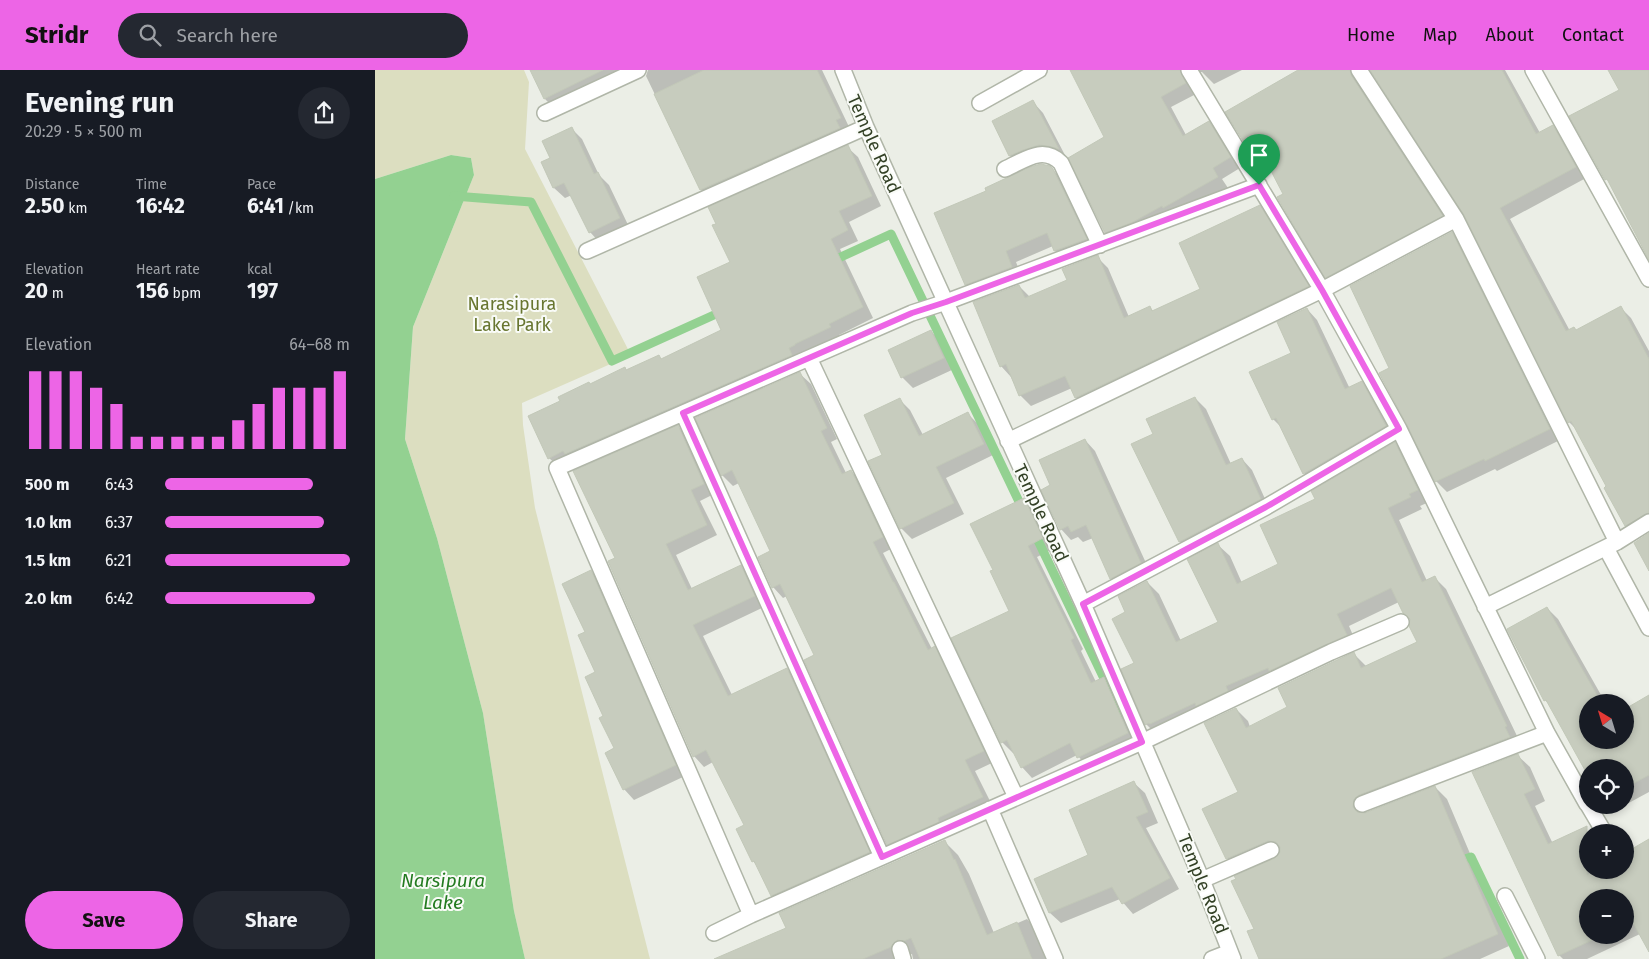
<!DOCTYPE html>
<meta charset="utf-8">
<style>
body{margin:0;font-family:"Fira Sans",sans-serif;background:#242831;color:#f1f3f6;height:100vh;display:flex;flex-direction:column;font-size:19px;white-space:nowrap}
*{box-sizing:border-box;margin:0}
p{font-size:16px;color:#9ea1a6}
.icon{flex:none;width:28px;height:28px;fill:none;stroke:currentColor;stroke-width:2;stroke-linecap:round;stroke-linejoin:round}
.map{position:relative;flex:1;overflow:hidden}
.side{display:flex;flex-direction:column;background:#171b24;width:375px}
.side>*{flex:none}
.needle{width:32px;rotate:322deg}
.tools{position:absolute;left:1204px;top:624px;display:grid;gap:10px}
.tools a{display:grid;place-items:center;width:55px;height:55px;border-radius:50%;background:#171b24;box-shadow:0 2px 8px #0003;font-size:25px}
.pin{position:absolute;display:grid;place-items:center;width:42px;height:42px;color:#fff;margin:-51px -21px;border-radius:50% 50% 50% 0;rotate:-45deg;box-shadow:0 0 5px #0007}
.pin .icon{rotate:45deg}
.round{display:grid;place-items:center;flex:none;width:52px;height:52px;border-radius:26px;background:#242831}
.headline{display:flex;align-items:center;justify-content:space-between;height:85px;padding:0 25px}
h1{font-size:28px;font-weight:700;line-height:38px}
.figures{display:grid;grid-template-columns:repeat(3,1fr);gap:8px;height:85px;padding:5px 25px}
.figures div{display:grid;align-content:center}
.figures b{font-size:21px;font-weight:700}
.figures small{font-size:14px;font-weight:400}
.figures p{font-size:14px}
.chart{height:140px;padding:10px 25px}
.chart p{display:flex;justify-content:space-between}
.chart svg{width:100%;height:90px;margin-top:5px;stroke:#ed65e6;stroke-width:6}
.button{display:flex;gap:10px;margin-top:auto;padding:10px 25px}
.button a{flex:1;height:58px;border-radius:30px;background:#ed65e6;color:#111;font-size:20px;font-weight:700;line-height:58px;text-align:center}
.button a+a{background:#242831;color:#f1f3f6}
ul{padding:0 25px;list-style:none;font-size:16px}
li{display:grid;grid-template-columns:80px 60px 1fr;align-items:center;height:38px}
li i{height:12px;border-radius:6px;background:#ed65e6}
header{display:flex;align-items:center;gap:30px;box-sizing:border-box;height:70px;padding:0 25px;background:#ed65e6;color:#111}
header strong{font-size:24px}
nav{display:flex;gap:28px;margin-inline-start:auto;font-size:18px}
.search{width:350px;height:45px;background:#242831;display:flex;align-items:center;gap:12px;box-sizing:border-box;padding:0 18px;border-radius:28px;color:#9ea1a6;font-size:19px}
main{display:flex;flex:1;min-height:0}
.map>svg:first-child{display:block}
.green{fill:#dcdec0}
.water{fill:#93d191}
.shadow{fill:#0003;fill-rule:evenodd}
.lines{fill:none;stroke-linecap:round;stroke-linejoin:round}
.stream{stroke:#93d191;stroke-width:9}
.building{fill:#c7ccbe;stroke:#c2c8b8}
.minor-casing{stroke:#b0b6a8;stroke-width:18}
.minor{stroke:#fff;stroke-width:15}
.route-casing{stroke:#fff;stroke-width:10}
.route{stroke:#ed65e6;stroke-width:6}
.labels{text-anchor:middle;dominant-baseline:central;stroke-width:4;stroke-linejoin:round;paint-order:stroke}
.street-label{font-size:18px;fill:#324025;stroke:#f9fbf7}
.park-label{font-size:18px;fill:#687630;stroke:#f9fbf7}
.water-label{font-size:19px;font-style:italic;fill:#237b20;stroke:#f9fbf7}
</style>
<header>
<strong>Stridr</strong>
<div class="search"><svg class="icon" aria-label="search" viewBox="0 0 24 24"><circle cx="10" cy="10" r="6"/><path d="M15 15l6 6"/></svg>Search here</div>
<nav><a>Home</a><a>Map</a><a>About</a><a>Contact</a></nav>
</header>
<main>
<section class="side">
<div class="headline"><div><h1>Evening run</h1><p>20:29 · 5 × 500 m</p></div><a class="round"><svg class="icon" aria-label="share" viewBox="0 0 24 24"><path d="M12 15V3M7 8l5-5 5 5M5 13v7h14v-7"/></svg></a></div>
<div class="figures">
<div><p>Distance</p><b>2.50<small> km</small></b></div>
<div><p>Time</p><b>16:42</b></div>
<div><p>Pace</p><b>6:41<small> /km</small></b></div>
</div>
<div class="figures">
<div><p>Elevation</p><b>20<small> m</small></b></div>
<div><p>Heart rate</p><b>156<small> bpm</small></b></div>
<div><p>kcal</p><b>197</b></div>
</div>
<div class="chart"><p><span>Elevation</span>64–68 m</p>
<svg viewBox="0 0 160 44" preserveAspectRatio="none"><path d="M5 44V6M15 44V6M25 44V6M35 44V14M45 44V22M55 44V38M65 44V38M75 44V38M85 44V38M95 44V38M105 44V30M115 44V22M125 44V14M135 44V14M145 44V14M155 44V6"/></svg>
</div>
<ul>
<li><b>500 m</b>6:43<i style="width:80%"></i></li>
<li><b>1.0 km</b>6:37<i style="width:86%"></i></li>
<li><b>1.5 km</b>6:21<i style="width:100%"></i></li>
<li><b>2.0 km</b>6:42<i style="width:81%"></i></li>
</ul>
<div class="button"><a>Save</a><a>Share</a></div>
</section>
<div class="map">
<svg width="1274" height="889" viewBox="0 0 1274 889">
<rect width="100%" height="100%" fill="#ebeee6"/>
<!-- green -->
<path class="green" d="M0,0H149L154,12L150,79L256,285L147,333L148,355L160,438L275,889H150L139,841L108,643L62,468L30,369L38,257L99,105L96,88L76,85L0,109Z"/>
<!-- water -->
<path class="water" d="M76,85L96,88L99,105L38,257L30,369L62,468L108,643L139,841L150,889H0V109Z"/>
<!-- shadow -->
<path class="shadow" d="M156,0H261L180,39L170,29Z
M273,0H447L475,59L337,130L326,120L271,6Z
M708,0H867L839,14L827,2H821V24L796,37L811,65L834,52L844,63L865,98L847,109L853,118L800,148L741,173L731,162V67Z
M925,0H1130L1165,63L1178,57L1189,68L1211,108L1135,149L1195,261H1201L1245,237L1256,248L1274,281V459L1262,466L1251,455L1233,417L1202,360L1194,352L1090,143L996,1L989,3L1077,157L962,218L951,207L889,84L883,87L873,76Z
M658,32L668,43L692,89L685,86L646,96L635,86L618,52Z
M196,58L207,69L224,105L234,115L255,159L225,173L215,162L197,125L190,128L179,118L167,93L176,88Z
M472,77L483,87L506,136L474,152L483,171L465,179L498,248L464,265L465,267L185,398L174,388L216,315L252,301L283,286L287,290L347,260L356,192Z
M678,100L689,111L722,180L691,192L680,181L678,176L641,192L647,208L602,225L591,214L612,122Z
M885,137L895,147L943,227L712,338L701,328L697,318L656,336L645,325L636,307L626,296L644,216L655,227L693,211L722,187L733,198L754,247L775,237L778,241L826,219Z
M1077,163L1087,174L1185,370L1122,401L1120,399L1072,422L1061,411L1015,299Z
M932,239L942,250L975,319L987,313L997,323L1021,367L940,414L929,403L908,359L898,349Z
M556,261L566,272L579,299L538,318L528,308L515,281Z
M425,304L436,314L462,369L456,372L471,403L476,401L487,412L518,478L508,483L557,579L559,578L570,589L619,692L600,701L618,737L524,785L513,774L441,585L412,526L408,528L398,517L397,481L364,413L358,416L347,405Z
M820,328L831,339L856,394L867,389L877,400L895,440L816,482L805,472L758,375L780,365Z
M524,329L535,340L548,365L593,344L603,354L618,385L571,408L589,444L537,469L526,458L509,385Z
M303,357L314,368L339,424L325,431L342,465L301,485L317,519L365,496L376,507L389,537L328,566L357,625L412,599L422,610L504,793L408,836L397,825L383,797L378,791L370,756L338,692L329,697L319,686L242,489Z
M710,370L720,381L776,504L747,519L736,508L718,468L708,472L703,467L696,470L686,459L677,416Z
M1020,374L1032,386L1054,432L1045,436L1047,439L1024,450L1052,511L1059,507L1071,519L1143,668L996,737L991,741V744L1060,717L1072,729L1134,876L1105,889H885L880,859L901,789L906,782L864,800L852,788L829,740L864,723L861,639L873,651L875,657L914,638L979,584L991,596L1043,572L1036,549L1024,532L974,556L983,577L783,666L771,654L752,543L772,512L784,524L806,571L844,553L843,475L855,486L867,513L905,495L942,430Z
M649,429L660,440L678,479L662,487L708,579L706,581L721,612L729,608L740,619L763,674L714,698L702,685L657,708L647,697L640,682L638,683L627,672L635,541L619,501Z
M216,501L226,512L310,706L259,730L249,719L241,679L230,646L222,603L211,562Z
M1172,538L1183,549L1230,632H1212V670H1250V640L1274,627V722L1250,735V698H1212V702L1176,636L1170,630Z
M1143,686L1155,697L1170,731L1160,736L1178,774L1201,763L1212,774V800H1250V784L1274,770V880L1265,864L1212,889H1188L1184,885L1099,702ZM1212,828H1250V865H1212Z
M759,713L770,723L783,753L771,758L804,819L758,844L745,829L686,853L675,843L661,809L715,786Z
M1227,735H1250L1235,743Z
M569,771L583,785L594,804L619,863L652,849L665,863L677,889H538L537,884L532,886L530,889H349L413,858Z"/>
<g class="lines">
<!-- stream -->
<path class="stream" d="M79,126L156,132L237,291L350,240
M455,192L516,164L649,442
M658,460L746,644L758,640
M1080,792L1096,787L1145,889"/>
</g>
<!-- building -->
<path class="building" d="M155,0H228L169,29Z
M329,0H442L466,48L461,50L465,58L325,120L279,24Z
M695,0H805L811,13L786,27L808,66L834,51L856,87L838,98L843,107L788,138L787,136L758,152L730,163L693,88L729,67Z
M923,0H975L976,5L1068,146L950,208L902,127L908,124L881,72L872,77L850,42Z
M995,0H1127L1161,64L1178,55L1201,97L1125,138L1191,261L1199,257L1201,260L1246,236L1274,289V443L1250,456L1229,418L1231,416L1196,351L1193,353L1089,145Z
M1233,0H1274V190L1232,109L1230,110L1194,46L1244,20Z
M658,30L684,79L673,76L664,75L648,80L634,86L617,51Z
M197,57L219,104L223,102L245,148L214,163L189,113L178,118L166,92L175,88L167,71Z
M473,75L497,126L464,141L473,160L456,169L488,237L454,254L456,257L420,274V275L414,278L417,285L190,384L188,381L173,389L153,346L185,331L183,327L214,312L215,314L250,297L251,300L284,285L286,289L346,260L322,207L355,192L337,155L341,154L333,137Z
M666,94L675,96L678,99L712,169L679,181L672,163L631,181L637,197L590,215L559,143L611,121L610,118L655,97Z
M885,135L934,216L700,328L690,306L644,326L631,294L625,297L598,232L644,215L650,228L692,210L687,199L723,185L749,248L775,236L777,241L825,219L804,173Z
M1077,162L1175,359L1110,391L1109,389L1060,412L1032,355L1004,303L1014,298L975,216Z
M932,238L970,319L987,311L1011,356L928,404L901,348L897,350L874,302L916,283L902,252Z
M556,260L569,288L526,308L513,280Z
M425,302L452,358L446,361L467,404L476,400L508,467L498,472L518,512H519L553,580L560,576L609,681L590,690L608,727L563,748L564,752L512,775L429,590L439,585L405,514L397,518L383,487L395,481L357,400L346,406L320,348Z
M820,327L851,395L867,388L886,429L804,472L756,374L778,364L771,349Z
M525,328L544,366L593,342L609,374L561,397L579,433L525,459L493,391L507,385L489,345Z
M303,355L329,414L316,420L332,455L291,474L313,520L366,495L380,526L318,555L353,626L412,598L495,782L396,826L379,791L377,792L361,759L369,755L331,680L318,687L233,491L240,488L198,401Z
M710,369L766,493L735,509L711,455L696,462L693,456L685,460L666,420L675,415L664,390Z
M1020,372L1043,420L1034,424L1036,427L1013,438L1047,512L1060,506L1132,656L1130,657L1135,667L984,725L979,729L978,737L982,742L990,743L1060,716L1123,864L1066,889H884L872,861L879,859L856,811L861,809L859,806L900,788L905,782V777L901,772L893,771L851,789L827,739L863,722L829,653L861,638L871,658L912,637L903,618L979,582L986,598L1042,572L1034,556L1035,549L1028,543L1016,518L962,544L972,565L894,601L893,598L851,616L853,621L821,636L820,633L775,654L774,653L770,655L746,599L759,593L737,549L750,542L743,526L772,511L801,572L843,552L812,489L843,473L862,514L903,494L885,455L940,429L936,421Z
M649,428L668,468L653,476L699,568L696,570L716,613L729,607L753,663L702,688L695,673L646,698L632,670L626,673L576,568L634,541L615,501L618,500L595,454Z
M1274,463V501L1259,473Z
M216,500L301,695L248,720L230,683L239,678L224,648L228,646L210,607L220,602L203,565L210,562L187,514Z
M1172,537L1226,632H1212V670H1250V639L1274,625V705L1250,718V698H1212V713L1208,704L1211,702L1171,630L1169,631L1132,559Z
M1143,684L1160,719L1149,724L1173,774L1212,756V805L1221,800H1250V783L1274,769V882L1257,851L1250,855V828H1212V865H1228L1183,886L1097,702Z
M759,711L773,742L761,747L795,808L747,834L737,817L674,843L659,809L713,785L694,740Z
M570,770L579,790L580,789L612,865L642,852L657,889H545L536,868L529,871L522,870L516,877L488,889H339L411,858L404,843Z"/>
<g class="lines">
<!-- minor casing -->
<g class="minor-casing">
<path id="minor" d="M468,0L491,57L708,534L827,810L858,889
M814,0L947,220L1024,359L1172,663L1212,734
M984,0L1081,149L1242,472
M1158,0L1274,209
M605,33L664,0
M170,43L263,0
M630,99C650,90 668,75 686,93L725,175
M212,181L491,57
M434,288L641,727
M308,343L507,787
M633,371L947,220L1081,149
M1231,478L1274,558
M708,534L891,437L1024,359
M1110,537L1242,472L1274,452
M987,734L1172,663
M1213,735L1229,762
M615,739L680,889
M827,810L896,780
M1130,826L1162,889
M376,845L182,398L537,243L571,232L884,115
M339,863L376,845L767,672L956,582L1026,552
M525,879L528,889
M837,889L855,882"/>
</g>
<!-- minor -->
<use href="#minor" class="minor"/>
</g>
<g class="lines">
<!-- route casing -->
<g class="route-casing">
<path id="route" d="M884,115L947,220L1024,359L891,437L708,534L767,672L507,787L308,343L537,243L571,232Z"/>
</g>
<!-- route -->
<use href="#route" class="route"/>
</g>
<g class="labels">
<!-- street labels -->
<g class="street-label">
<text transform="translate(499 74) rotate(66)">Temple Road</text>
<text transform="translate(666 443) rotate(65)">Temple Road</text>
<text transform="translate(828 814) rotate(68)">Temple Road</text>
</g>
<!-- park labels -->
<g class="park-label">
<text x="137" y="234">Narasipura<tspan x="137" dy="21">Lake Park</tspan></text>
</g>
<!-- water labels -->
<g class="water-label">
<text x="68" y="810">Narsipura<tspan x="68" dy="22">Lake</tspan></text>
</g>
</g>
</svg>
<div class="tools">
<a><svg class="needle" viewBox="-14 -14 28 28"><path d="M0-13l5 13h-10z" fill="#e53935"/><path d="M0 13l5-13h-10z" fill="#9ea1a6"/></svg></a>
<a><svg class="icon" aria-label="locate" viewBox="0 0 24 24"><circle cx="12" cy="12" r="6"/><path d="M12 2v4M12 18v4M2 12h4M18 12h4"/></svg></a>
<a>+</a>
<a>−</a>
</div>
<div class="pin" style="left:884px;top:115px;background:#1e9e55"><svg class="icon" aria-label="arrive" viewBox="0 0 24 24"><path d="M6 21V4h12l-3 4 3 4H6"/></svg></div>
</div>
</main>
